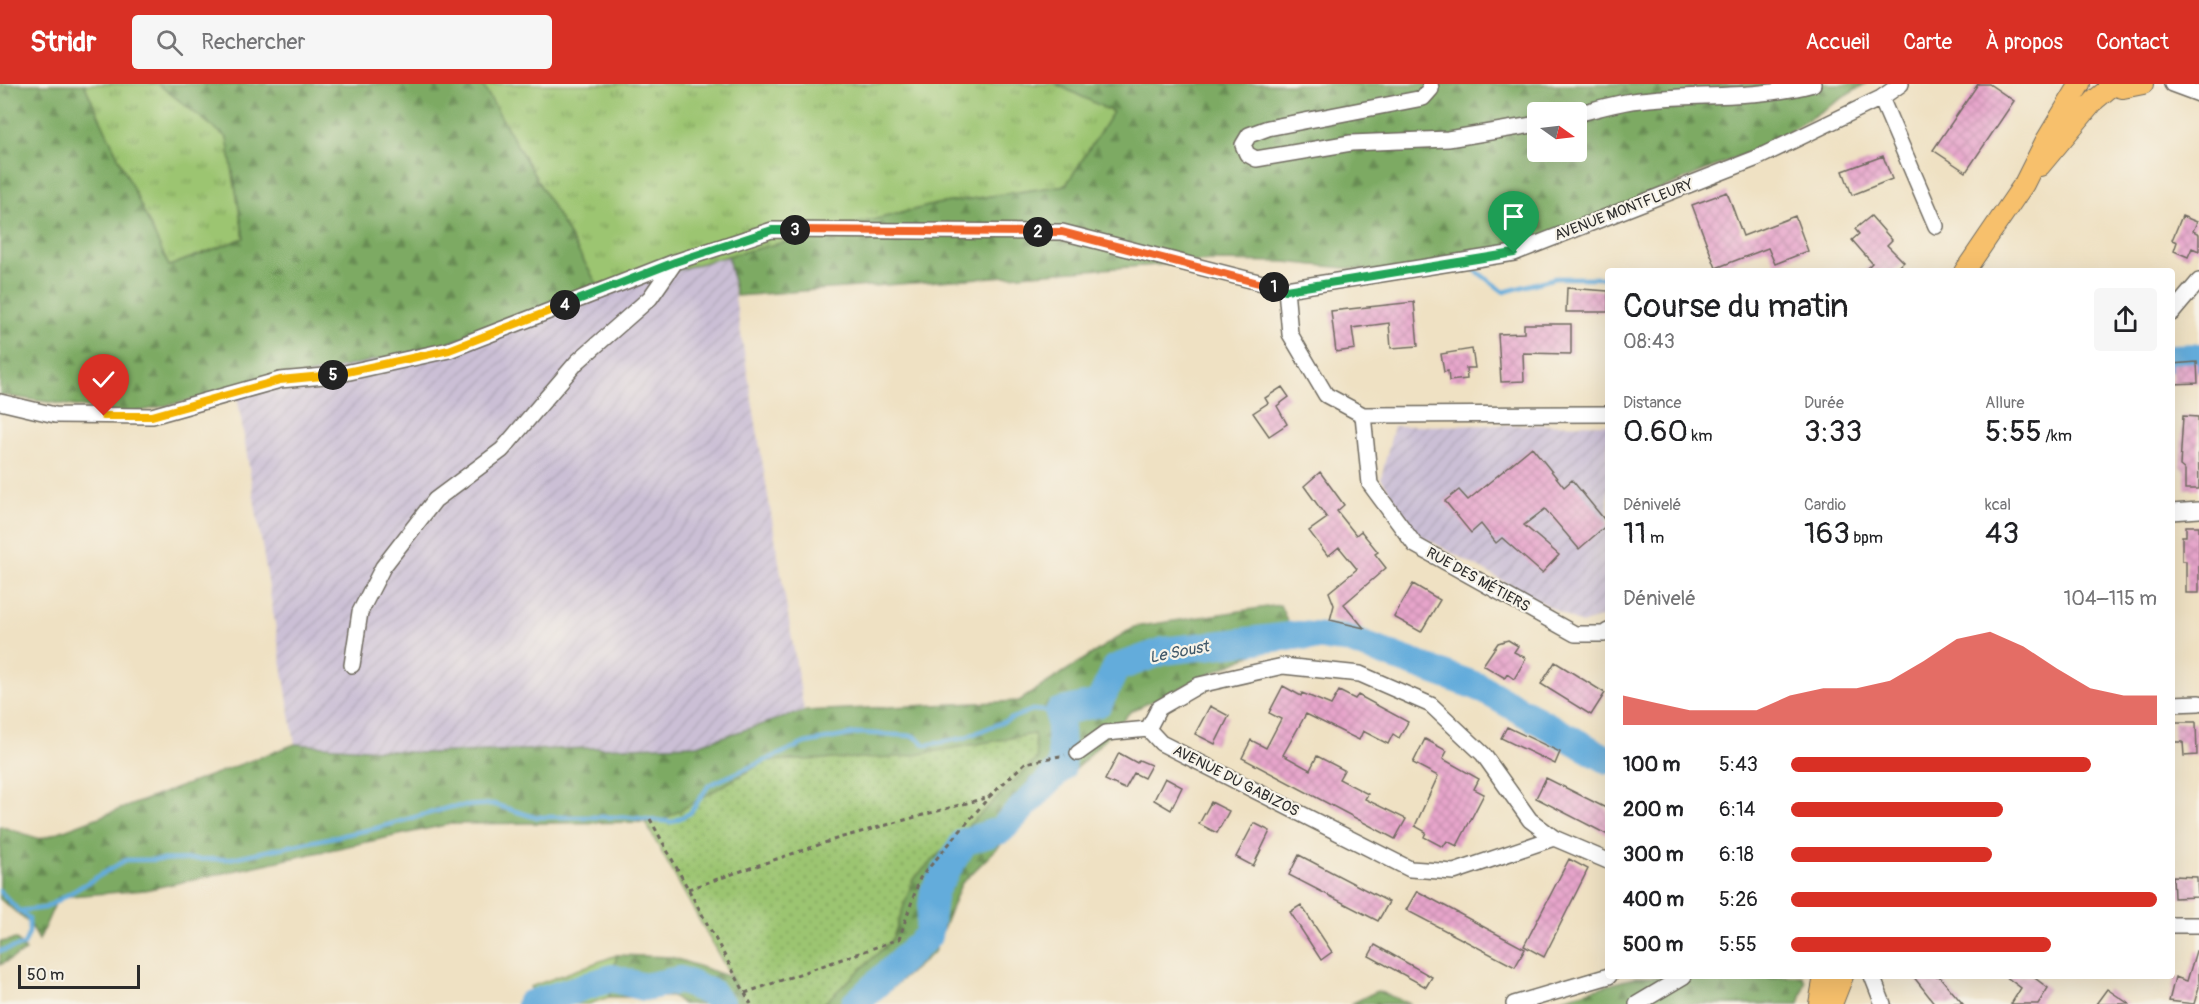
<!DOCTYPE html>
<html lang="fr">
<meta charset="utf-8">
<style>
body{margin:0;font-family:Pangolin,sans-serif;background:#f6f6f6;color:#202124;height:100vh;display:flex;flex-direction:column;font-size:22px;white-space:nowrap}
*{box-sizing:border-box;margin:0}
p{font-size:20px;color:#757577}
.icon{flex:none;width:33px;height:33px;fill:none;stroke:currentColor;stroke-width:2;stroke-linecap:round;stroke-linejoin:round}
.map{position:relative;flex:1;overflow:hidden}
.drawer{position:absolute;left:1605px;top:184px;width:570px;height:711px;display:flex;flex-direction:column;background:#fff;border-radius:6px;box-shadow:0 6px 24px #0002}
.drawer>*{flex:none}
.needle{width:39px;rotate:104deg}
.controls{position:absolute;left:1527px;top:18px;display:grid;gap:12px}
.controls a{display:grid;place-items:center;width:60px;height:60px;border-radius:6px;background:#fff;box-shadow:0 6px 24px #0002;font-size:30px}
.scale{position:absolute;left:18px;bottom:15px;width:122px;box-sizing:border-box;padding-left:6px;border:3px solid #2b2b2b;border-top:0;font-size:16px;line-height:21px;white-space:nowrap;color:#2b2b2b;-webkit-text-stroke:4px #f7f3e8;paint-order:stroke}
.pin{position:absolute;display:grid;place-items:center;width:51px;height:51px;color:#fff;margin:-62px -26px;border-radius:50% 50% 50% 0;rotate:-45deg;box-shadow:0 0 6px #0007}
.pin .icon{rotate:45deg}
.km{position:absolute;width:30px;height:30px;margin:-15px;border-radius:50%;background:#222;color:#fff;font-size:16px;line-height:30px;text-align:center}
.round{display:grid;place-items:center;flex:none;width:63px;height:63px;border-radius:6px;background:#f6f6f6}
.summary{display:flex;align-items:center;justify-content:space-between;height:102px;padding:0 18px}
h1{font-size:33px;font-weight:600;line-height:45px}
.stats{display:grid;grid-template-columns:repeat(3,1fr);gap:9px;height:102px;padding:6px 18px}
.stats div{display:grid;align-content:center}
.stats b{font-size:30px;font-weight:600}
.stats small{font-size:16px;font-weight:400}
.stats p{font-size:16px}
.chart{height:168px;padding:12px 18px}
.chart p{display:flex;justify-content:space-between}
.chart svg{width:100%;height:108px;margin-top:6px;fill:#d93025;opacity:.7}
ul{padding:0 18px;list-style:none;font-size:20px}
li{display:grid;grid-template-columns:96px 72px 1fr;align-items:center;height:45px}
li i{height:15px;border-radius:8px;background:#d93025}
header{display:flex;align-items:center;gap:36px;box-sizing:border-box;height:84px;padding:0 30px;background:#d93025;color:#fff}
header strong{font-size:28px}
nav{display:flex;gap:33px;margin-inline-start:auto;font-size:21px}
.search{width:420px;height:54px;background:#f6f6f6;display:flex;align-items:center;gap:15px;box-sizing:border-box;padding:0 21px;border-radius:6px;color:#757577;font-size:22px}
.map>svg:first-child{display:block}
.industrial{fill:url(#industrial-furrows)}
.grass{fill:url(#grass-tufts);stroke:#64784e;stroke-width:1.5}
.forest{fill:url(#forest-firs);stroke:#546a47;stroke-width:1.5;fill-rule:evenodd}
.garden{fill:url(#garden-dots);stroke:#64784e;stroke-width:1.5}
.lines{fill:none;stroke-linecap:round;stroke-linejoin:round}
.stream{stroke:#63acdb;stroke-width:4.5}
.river{stroke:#63acdb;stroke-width:28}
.building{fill:url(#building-cross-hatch)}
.minor-casing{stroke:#706b60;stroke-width:18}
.major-casing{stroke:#706b60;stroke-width:22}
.path{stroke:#706b60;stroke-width:3;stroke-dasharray:4.5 4.5;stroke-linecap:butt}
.minor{stroke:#fff;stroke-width:15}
.major{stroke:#f7c06c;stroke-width:20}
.split-1-casing{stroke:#fff;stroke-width:12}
.split-2-casing{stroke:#fff;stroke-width:12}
.split-3-casing{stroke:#fff;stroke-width:12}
.split-4-casing{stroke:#fff;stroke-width:12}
.split-5-casing{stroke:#fff;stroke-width:12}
.split-6-casing{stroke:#fff;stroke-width:12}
.split-1{stroke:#22a559;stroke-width:8}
.split-2{stroke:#f0652b;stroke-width:8}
.split-3{stroke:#f0652b;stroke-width:8}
.split-4{stroke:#22a559;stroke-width:8}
.split-5{stroke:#f5b400;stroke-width:8}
.split-6{stroke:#f5b400;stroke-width:8}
.labels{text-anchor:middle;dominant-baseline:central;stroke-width:4.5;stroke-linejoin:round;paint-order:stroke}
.street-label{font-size:15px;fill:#2b2b2b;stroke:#f7f3e8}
.water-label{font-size:16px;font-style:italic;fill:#3f5869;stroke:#f7f3e8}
</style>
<header>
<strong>Stridr</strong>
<div class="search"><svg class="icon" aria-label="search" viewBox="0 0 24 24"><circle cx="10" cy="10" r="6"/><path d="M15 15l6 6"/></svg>Rechercher</div>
<nav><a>Accueil</a><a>Carte</a><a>À propos</a><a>Contact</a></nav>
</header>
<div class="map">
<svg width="2199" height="920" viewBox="0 0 2199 920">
<defs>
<pattern id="industrial-furrows" width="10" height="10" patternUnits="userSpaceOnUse" patternTransform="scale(1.5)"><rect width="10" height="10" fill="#cbbfd5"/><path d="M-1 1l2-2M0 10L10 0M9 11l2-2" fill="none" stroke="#aea4b7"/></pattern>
<pattern id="grass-tufts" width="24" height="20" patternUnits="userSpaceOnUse" patternTransform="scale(1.5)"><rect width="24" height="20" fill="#9cc571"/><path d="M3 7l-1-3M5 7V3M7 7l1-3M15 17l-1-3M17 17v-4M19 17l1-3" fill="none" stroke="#7fa05d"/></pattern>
<pattern id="forest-firs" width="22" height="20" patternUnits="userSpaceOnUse" patternTransform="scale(1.5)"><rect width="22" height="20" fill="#7daa63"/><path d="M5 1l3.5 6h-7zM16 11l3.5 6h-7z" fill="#678b52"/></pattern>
<pattern id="garden-dots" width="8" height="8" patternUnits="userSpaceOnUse" patternTransform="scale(1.5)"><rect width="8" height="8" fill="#9cc571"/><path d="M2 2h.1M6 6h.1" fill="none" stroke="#7fa05d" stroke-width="1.8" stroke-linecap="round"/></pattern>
<pattern id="building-cross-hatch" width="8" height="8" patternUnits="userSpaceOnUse" patternTransform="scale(1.5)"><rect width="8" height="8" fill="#e7a5cb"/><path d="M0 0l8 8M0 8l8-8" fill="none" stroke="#c68eae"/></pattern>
</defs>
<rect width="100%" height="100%" fill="#f7f3e8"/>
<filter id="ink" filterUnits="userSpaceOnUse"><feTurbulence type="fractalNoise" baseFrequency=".0167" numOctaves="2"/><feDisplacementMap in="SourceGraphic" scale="12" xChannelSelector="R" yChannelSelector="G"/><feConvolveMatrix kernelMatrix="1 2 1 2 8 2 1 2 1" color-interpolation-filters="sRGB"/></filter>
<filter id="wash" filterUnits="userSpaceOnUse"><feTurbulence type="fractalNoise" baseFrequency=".008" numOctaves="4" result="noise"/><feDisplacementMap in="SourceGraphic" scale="24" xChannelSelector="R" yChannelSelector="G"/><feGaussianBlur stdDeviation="1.35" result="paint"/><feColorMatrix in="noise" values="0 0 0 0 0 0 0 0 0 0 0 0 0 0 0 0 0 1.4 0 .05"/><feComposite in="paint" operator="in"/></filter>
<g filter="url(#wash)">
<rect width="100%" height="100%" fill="#efe1c3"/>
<!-- industrial -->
<path class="industrial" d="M728,172L804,627L697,661L422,669L295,660L236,305L439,262L601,207Z
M1608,340V531L1581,540L1416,449L1381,394L1394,342Z"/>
<!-- grass -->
<path class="grass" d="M84,0H158L227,53L244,154L169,182Z
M482,0H1056L1114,28L1066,101L937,120L728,172L601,207Z
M617,871L609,913L589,920H546L530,903Z"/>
<!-- forest -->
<path class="forest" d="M0,0H84L169,182L244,154L227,54L158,0H482L601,207L439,262L128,330L0,311Z
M1056,0H1865L1769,60L1511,167L1394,189L1285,178L1211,177L736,212L728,172L937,120L1066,101L1113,28ZM1538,28H1576V68H1538Z
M1280,521L1293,551L1131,627L1060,702L961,800L934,868L873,920H823L892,856L913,795L1037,675L1034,650L904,673L766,677L660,738L450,740L145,806L58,813L39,856L30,840L0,815V742L40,755L295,660L422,669L697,661L804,627L1019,617L1134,543Z
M16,855L26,867L0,881V858Z
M617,871L671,873L731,893L746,920H683L674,913H609Z
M1802,892L1805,898L1799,920H1541L1637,893Z
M1377,907L1411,920H1351Z"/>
<!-- garden -->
<path class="garden" d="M1034,650L1037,675L913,795L892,856L823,920H746L645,738H660L766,677L904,673Z"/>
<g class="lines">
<!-- stream -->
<path class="stream" d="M1467,180L1504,208L1555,194H1608
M0,807L19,827L45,824L126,776L228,775L377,744L451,723L493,720L534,733H626L672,738L690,729L709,701L805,659L860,649L914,652L926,661L964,654L1032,626L1059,628
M0,867L24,861L29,849V834L19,827"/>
<!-- river -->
<path class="river" d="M2172,274L2199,273
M530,920L612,894L644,903L680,896L712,909L721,920
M855,920L928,852L934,807L964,758L1001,746L1062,683L1059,628L1099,619L1116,584L1164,567L1299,551L1346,555L1479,603L1608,676"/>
</g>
<g id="blocks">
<!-- building -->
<path class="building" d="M1978,0H1989L2014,17L1966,88L1933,66Z
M1883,72L1892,95L1852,111L1843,87Z
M1727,108L1743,152L1795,132L1808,167L1775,180L1768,164L1716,184L1692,121Z
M1871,132L1892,156L1887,161L1904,178L1893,188H1863L1872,179L1852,156L1859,150L1855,145Z
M2182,132L2197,138L2193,147L2199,150V167L2192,164L2188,173L2174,167L2177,158L2172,156Z
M1567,204L1608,207V228H1566Z
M1414,218L1418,262L1391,264L1389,239L1352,244L1355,265L1336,268L1331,227Z
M1524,240H1571V270L1523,269L1524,297L1501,298L1498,250L1524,249Z
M1472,265L1475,284H1466L1467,295L1449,297L1448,287L1444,288L1441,270Z
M2197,278L2198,299L2172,300V280Z
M1282,303L1289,313L1277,322L1287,340L1269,352L1253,329L1268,319L1265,314Z
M2183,332L2198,333L2199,405H2185V386L2180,382Z
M1532,363L1564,403L1572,396L1608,440L1579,465L1545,425L1524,441L1559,471L1542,489L1502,454L1496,459L1481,440L1471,449L1445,417L1459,406L1468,416Z
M1320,388L1344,421L1337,427L1356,451L1361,447L1378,468L1375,470L1386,484L1344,520L1364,544L1330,536L1334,521L1329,508L1357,485L1339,463L1328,472L1309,447L1327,434L1304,402Z
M2186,442H2199V509H2186V477H2182V452H2186Z
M1413,500L1440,516L1421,548L1394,533Z
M1508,556L1518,562L1514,568L1526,574L1514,595L1507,590L1505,594L1483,581L1498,559Z
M1555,578L1605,609L1591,631L1541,600Z
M1283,602L1301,612L1302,609L1331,621L1339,607L1355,615L1358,611L1408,638L1399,654L1393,650L1388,660L1363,647L1359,656L1306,630L1283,671L1310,686L1317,672L1344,686L1339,695L1368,710L1365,715L1406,735L1395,755L1242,674L1251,656L1266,664L1281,635L1269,629Z
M1210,622L1229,632L1215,660L1195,650Z
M2173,638H2196L2197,671L2184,672L2183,658H2174Z
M1507,643L1560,668L1555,680L1501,654Z
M1425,655L1447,667L1443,675L1479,695L1474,705L1484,710L1457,762L1447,757L1443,763L1424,753L1426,748L1415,742L1438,692L1413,679Z
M1119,669L1137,679L1139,676L1151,681L1144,694L1134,689L1125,705L1105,696Z
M1165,694L1182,703L1171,726L1154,716Z
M1546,694L1608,725V751L1536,714Z
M1211,718L1229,727L1217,749L1199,740Z
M1254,739L1270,747L1253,782L1236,773Z
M1299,771L1389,818L1378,837L1289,791Z
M1569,775L1588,785L1544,873L1524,862Z
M2173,792L2197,793L2198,813L2174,814Z
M1417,807L1525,865L1515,883L1406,826Z
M1301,821L1332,868L1321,876L1290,828Z
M1375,861L1432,893L1426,903L1369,872Z
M2196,867L2199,868V903L2194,920L2169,917L2175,893L2187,897Z
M1913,892H1939L1963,920H1935Z
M2005,892H2032L2048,904L2038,920H2011L2021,904Z
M2107,905L2129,920H2096Z"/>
</g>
</g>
<g filter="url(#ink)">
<use href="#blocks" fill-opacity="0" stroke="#706b60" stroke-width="1.5"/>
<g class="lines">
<!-- minor casing -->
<g class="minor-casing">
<path id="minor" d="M1430,0L1431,5L1423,14L1268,44L1249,51L1243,61L1247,70L1256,75L1351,59L1448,55L1538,40
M2172,0L2199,10
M1881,14L1936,142
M1576,30C1593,26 1609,21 1626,18C1687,8 1752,17 1813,0
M1286,205L1290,250L1326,311L1363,331L1608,330
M2172,229L2199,197
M0,318L55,331L152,332L280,296L336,291L449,266L675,178L772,146L1062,148L1286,205L1514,169L1757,74L1881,14L1901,0
M1363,331L1370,400L1415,461L1575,550H1604L1608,547
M2172,428L2199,426
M352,581L360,528L383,483L435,416L502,366L577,278L650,214L675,178
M2172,620L2199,619
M1078,669L1106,649L1148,645
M1554,754L1454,788L1410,785L1161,659L1148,645L1159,624L1199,601L1283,582L1360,590L1431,621L1483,670L1530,736L1554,754L1608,777
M2172,841H2199
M1872,892L1883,920
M1514,920L1609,892
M1637,920L1684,892"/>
</g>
<!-- major casing -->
<g class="major-casing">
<path id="major" d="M2108,0L2123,4L2143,0
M2040,82L2095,16L2112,2
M1964,188L2024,100L2045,58L2080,0
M1819,920L1824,892
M1832,920L1843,892"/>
</g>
<!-- path -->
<path class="path" d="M650,735L751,920
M688,805L839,754L989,713L1025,679L1065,671
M745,909L899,855L920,794L989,713"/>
<!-- minor -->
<use href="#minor" class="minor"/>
<!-- major -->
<use href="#major" class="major"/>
</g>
</g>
<g class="lines" filter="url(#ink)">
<!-- split-1 casing -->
<g class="split-1-casing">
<path id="split-1" d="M1274,203L1286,206L1514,169"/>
</g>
<!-- split-2 casing -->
<g class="split-2-casing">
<path id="split-2" d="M1038,148H1062L1274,203"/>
</g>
<!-- split-3 casing -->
<g class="split-3-casing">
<path id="split-3" d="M795,146L1038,148"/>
</g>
<!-- split-4 casing -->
<g class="split-4-casing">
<path id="split-4" d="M565,221L675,178L772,146H795"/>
</g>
<!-- split-5 casing -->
<g class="split-5-casing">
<path id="split-5" d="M333,291L449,266L565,221"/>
</g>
<!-- split-6 casing -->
<g class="split-6-casing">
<path id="split-6" d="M104,332H152L280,296L333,291"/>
</g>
<!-- split-1 -->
<use href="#split-1" class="split-1"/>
<!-- split-2 -->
<use href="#split-2" class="split-2"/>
<!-- split-3 -->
<use href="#split-3" class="split-3"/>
<!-- split-4 -->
<use href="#split-4" class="split-4"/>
<!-- split-5 -->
<use href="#split-5" class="split-5"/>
<!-- split-6 -->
<use href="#split-6" class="split-6"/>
</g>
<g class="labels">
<!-- street labels -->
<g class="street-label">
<text transform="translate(1624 126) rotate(-21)">AVENUE MONTFLEURY</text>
<text transform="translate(1478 496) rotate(29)">RUE DES MÉTIERS</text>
<text transform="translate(1236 697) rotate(27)">AVENUE DU GABIZOS</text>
</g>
<!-- water labels -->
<g class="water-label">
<text transform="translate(1179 568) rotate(-11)">Le Soust</text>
</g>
</g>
</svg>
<div class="controls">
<a><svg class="needle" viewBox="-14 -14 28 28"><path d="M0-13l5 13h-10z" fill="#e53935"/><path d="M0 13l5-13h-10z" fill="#757577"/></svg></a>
</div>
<div class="scale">50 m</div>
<div class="pin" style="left:1514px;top:169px;background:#1e9e55"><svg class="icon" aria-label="arrive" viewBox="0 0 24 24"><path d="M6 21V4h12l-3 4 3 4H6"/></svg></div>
<div class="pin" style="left:104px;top:332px;background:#d93025"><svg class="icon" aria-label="check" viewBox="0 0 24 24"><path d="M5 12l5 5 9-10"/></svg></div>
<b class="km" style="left:1274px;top:203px">1</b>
<b class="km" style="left:1038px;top:148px">2</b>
<b class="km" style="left:795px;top:146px">3</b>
<b class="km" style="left:565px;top:221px">4</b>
<b class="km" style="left:333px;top:291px">5</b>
<section class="drawer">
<div class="summary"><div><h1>Course du matin</h1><p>08:43</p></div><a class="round"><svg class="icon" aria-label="share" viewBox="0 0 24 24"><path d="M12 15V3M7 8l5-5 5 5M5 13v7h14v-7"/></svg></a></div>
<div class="stats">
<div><p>Distance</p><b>0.60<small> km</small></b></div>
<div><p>Durée</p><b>3:33</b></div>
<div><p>Allure</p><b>5:55<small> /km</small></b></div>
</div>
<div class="stats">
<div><p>Dénivelé</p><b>11<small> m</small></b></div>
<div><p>Cardio</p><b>163<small> bpm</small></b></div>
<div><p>kcal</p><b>43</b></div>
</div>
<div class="chart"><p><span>Dénivelé</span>104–115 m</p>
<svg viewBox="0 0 160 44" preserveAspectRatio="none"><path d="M0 44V32L10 35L20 38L30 38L40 38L50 32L60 29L70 29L80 26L90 18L100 9L110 6L120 12L130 21L140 29L150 32L160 32V44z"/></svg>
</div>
<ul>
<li><b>100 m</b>5:43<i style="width:82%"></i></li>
<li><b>200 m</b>6:14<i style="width:58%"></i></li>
<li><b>300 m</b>6:18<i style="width:55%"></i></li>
<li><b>400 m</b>5:26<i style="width:100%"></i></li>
<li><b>500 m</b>5:55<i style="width:71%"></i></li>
</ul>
</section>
</div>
